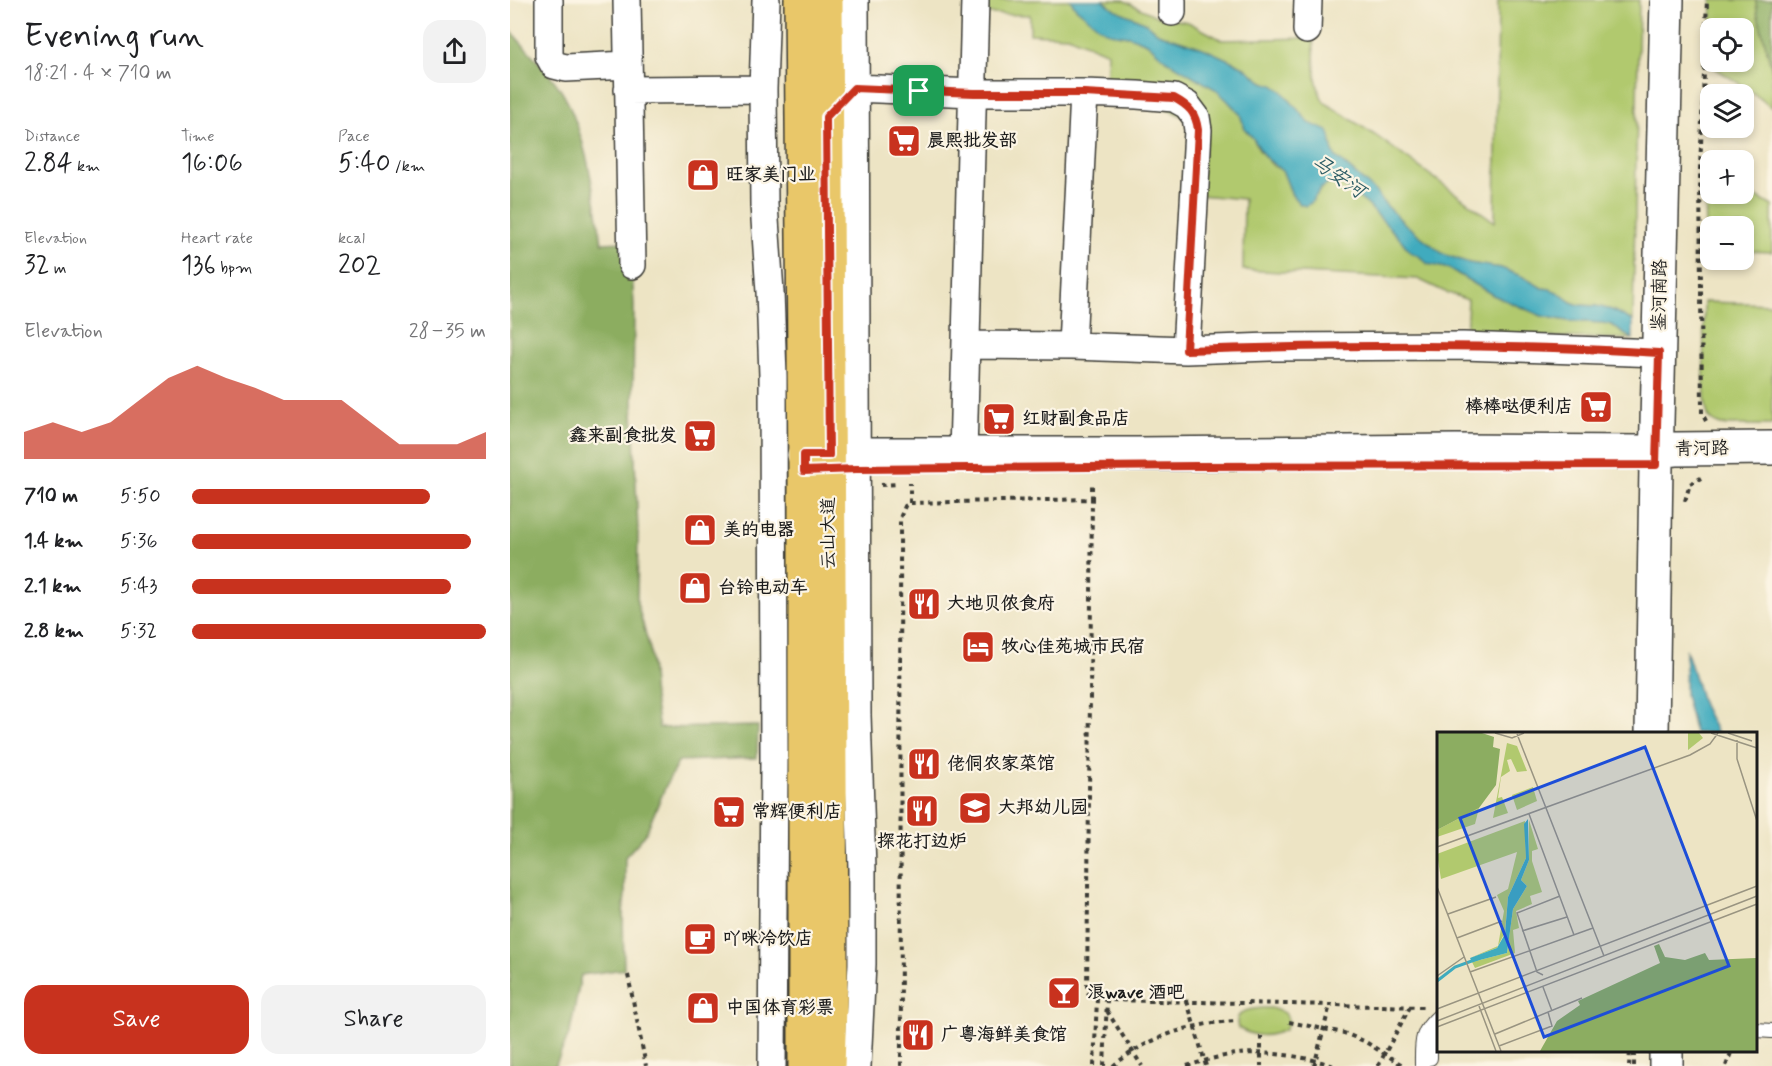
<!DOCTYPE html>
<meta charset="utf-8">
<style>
body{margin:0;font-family:Mynerve,"LXGW WenKai TC",sans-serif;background:#f2f2f2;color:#202124;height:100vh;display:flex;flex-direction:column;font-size:22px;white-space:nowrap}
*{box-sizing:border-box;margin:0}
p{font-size:20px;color:#757577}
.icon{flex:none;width:33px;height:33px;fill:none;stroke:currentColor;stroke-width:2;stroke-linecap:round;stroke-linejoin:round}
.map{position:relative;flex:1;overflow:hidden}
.details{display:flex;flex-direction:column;background:#fff;width:510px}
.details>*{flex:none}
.controls{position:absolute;left:1190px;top:18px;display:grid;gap:12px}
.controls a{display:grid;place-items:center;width:54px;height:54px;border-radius:12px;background:#fff;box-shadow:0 3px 9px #0003;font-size:30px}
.pin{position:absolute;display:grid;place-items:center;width:51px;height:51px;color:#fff;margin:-26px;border-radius:12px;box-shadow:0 3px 9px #0006}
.round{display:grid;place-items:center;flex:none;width:63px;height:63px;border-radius:18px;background:#f2f2f2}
.head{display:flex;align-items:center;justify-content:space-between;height:102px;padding:0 24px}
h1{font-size:33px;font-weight:600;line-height:45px}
.figures{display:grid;grid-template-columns:repeat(3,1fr);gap:9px;height:102px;padding:6px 24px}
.figures div{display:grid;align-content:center}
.figures b{font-size:26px;font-weight:600}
.figures small{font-size:16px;font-weight:400}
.figures p{font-size:16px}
.chart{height:168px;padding:12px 24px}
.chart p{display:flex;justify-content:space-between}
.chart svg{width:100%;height:108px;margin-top:6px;fill:#c8321e;opacity:.7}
.primary-button{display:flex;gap:12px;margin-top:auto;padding:12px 24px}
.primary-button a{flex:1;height:69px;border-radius:18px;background:#c8321e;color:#fff;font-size:24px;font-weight:600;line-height:69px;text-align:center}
.primary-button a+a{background:#f2f2f2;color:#202124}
ul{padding:0 24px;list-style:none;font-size:20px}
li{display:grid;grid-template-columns:96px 72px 1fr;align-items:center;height:45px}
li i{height:15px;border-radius:8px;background:#c8321e}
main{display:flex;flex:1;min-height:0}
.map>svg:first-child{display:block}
.green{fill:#b1c96e;stroke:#667245;stroke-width:1.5}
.forest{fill:#8cad61;stroke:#54643e;stroke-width:1.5}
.water{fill:#3fabbe;stroke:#2e646d;stroke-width:1.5}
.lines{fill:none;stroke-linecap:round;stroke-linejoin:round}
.service-casing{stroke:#3b3a35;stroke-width:16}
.minor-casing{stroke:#3b3a35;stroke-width:30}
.tertiary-casing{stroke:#3b3a35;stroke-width:36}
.primary-casing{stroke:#3b3a35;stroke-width:36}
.path{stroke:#3b3a35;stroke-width:4;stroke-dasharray:4.5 4.5;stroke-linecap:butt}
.service{stroke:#fff;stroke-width:14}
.minor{stroke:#fff;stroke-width:27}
.tertiary{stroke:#fff;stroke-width:33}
.primary{stroke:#e9c769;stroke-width:33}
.route-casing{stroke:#fff;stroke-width:12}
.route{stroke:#c8321e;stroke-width:8}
.labels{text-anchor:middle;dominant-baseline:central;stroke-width:4.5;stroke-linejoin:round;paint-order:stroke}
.poi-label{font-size:18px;font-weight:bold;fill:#1c1c1c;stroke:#fcf5e5;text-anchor:start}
.street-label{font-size:18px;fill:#1c1c1c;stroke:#fcf5e5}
.water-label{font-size:20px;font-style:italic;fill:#2c5c65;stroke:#fcf5e5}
.inset-river{fill:none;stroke:#3fabbe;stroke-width:3}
.inset-road{fill:none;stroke:#999481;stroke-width:1.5}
.view{fill:#1d4ed8;fill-opacity:0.15;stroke:#1d4ed8;stroke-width:3}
.inset-edge{fill:none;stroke:#1c1c1c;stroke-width:3}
</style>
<main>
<section class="details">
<div class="head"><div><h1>Evening run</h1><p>18:21 · 4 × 710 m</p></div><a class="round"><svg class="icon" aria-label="share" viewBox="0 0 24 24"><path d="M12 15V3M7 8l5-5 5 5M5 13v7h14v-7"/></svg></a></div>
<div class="figures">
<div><p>Distance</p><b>2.84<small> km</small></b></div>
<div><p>Time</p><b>16:06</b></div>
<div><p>Pace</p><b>5:40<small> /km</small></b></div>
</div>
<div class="figures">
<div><p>Elevation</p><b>32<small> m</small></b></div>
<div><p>Heart rate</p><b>136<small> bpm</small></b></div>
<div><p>kcal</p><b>202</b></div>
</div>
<div class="chart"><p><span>Elevation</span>28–35 m</p>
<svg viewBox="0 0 160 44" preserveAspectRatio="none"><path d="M0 44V33L10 29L20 33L30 29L40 20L50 11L60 6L70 11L80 15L90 20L100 20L110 20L120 29L130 38L140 38L150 38L160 33V44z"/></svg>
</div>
<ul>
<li><b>710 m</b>5:50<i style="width:81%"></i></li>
<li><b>1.4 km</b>5:36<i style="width:95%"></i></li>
<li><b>2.1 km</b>5:43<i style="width:88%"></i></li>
<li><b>2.8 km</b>5:32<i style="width:100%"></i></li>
</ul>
<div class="primary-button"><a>Save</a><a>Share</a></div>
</section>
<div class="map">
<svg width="1262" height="1066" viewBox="0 0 1262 1066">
<rect width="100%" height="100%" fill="#fcf5e5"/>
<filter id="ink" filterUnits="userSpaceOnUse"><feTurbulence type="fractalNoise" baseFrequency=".0167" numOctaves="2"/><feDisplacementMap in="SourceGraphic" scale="12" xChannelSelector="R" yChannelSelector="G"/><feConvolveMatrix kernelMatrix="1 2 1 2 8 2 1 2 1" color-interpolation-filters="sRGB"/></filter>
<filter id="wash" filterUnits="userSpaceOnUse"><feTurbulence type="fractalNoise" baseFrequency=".008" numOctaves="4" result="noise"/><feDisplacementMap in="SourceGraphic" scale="24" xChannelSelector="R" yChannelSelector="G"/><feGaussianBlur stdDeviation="1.35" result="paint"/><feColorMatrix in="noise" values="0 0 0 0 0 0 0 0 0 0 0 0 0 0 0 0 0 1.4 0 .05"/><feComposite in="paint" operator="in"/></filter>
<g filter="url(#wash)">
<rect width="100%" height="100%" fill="#ede4c4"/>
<!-- green -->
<path class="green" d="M478,0H560L567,9L576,16L610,35L619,36L637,43L656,60L705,89L717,100L730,114L735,129L743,138L749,150L763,166L770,169L773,172L782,195L790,204L807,195L811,188L820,183L833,185L857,204L892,241L900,252L909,256L918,264L940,269L983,295L1032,316L1058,321L1093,323L1102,325L1114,334L1123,339L956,335L958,300L933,291L908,279L733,270L734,199L690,195L696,127L596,82L598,53L558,36L520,34V15L478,14Z
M593,0H613L648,17L678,22L712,40L803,38C805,59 803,83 814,102L865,135L985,222L988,0H1129L1123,321L1102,310L1086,306L1069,305L1061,302L1047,292L1040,289L1032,288L1013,277L991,268L959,263L933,254L895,224L874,203L865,191L826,157L779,99L763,85L753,82L732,66L692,48L648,33L636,23L604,9Z
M1202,0H1246L1247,12L1262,70V108L1238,89L1200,65V60V62H1233V28H1201Z
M1195,167L1200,170V194H1233V189L1262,206V252L1233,251V226H1200V249H1196Z
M1194,302L1262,304V425H1211C1206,423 1202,422 1199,417C1191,405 1194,321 1194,302Z
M752,1008H761L775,1013L779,1022L775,1030C757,1038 744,1037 728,1028C723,1011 739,1009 752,1008Z"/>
<!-- forest -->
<path class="forest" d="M1246,0H1262V70L1247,12Z
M0,30C18,52 43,74 56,99C78,143 84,195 92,243L115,242L122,271L124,305L123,410L128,532L127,603L140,649L144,698L149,728L248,726L247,758L169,761L158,781L135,835L115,857V895L113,913L114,969L71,975L60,1032L45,1066H0Z"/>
<!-- water -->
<path class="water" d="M560,0H593L604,9L636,23L648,33L693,48L732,66L753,82L763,85L772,91L799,123L818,131C824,142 818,146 826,157L865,191L874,203L895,224L933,254L959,263L991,268L1013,277L1032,288L1040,289L1047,292L1061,302L1069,305L1086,306L1102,310L1123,321V339L1114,334L1102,325L1093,323L1058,321L1032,316L983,295L940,269L918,264L909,256L900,252L892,241L857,204L833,185L820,183L811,188L801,203L795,206L790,204L782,195L773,172L754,156L743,138L735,129L730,114L717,100L705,89L656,60L637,43L619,36L599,33L589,27L567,9Z
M1176,649L1193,705L1207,733H1185L1175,695Z"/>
</g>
<g filter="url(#ink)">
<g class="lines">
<!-- service casing -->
<g class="service-casing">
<path id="service" d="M1246,1030L1262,1031
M920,1058V1045L929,1029
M912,1066C912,1043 910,1032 929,1016"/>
</g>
<!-- minor casing -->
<g class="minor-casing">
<path id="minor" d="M39,0V56L44,65L56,68L118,65
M117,0L122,265
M256,0L253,89L254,205L260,292L263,376L264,758L262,1066
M345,0L347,715L352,869V964L347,1066
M662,12V0
M797,30L798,0
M118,90L253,89
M331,101L344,88L464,93H574L627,95L664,98L677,105L686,117L688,130L676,350
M456,345L562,346L676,350L760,347L953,346L1149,353
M562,346L574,93
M453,454L465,0"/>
</g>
<!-- tertiary casing -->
<g class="tertiary-casing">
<path id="tertiary" d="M294,455L346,454H627L946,451L1133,452L1166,449L1262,448
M1142,733L1146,465L1157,0
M1156,1066V1050"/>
</g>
<!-- primary casing -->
<g class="primary-casing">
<path id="primary" d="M291,0L295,471V1066
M316,0L321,974L318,1066"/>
</g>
<!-- path -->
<path class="path" d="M1196,421L1192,413L1190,169L1197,0
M371,485L387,484
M582,499V482
M1175,501L1180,484L1191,478
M400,503V483
M118,975L136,1066
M677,1001L696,1066
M597,1011L632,1066
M779,1022L834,1033L854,1041L894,1066
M751,1036V1066
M391,1066L390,518L395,506L400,503L582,499L577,991C582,999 588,999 597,1000L913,1007
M584,1066L587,999
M594,1066L597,1000
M603,1066C638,1037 681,1023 726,1021
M677,1066C693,1061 710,1056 727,1054C758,1051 795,1056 824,1066
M804,1066L820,1005
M868,1066L900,1007
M1119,1066L1120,1050
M1124,1066V1050
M1216,1066L1222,1050"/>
<!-- service -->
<use href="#service" class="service"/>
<!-- minor -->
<use href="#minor" class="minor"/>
<!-- tertiary -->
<use href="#tertiary" class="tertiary"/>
<!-- primary -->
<use href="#primary" class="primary"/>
</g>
</g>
<g class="lines" filter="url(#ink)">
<!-- route casing -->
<g class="route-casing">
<path id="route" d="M344,88L464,93H574L664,98C679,106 686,113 688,130L676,350C833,345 991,343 1149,353L1146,465L686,466L346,469L294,471V455H319L316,117Z"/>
</g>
<!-- route -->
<use href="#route" class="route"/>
</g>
<!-- icons -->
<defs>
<g id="supermarket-square" transform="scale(1.725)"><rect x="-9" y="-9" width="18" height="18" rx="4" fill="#c8321e" stroke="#fcf5e5"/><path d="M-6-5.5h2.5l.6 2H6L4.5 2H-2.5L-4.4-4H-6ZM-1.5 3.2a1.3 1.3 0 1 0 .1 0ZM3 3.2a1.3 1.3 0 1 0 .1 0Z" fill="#fff"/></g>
<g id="shop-square" transform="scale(1.725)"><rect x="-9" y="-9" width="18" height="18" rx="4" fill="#c8321e" stroke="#fcf5e5"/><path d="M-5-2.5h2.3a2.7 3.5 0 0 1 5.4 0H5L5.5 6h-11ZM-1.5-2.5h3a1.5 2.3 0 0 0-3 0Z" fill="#fff"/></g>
<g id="restaurant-square" transform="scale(1.725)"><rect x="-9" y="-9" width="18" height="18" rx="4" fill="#c8321e" stroke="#fcf5e5"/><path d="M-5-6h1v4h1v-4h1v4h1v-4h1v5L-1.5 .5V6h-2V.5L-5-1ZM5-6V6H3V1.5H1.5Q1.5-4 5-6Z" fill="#fff"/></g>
<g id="hotel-square" transform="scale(1.725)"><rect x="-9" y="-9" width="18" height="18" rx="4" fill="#c8321e" stroke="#fcf5e5"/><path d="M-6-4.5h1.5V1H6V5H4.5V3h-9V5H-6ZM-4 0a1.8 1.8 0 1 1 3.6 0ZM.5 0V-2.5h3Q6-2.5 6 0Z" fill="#fff"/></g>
<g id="school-square" transform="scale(1.725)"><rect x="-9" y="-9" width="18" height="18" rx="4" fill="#c8321e" stroke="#fcf5e5"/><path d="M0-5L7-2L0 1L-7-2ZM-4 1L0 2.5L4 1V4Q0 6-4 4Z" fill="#fff"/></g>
<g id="cafe-square" transform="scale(1.725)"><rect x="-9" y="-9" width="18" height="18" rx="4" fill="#c8321e" stroke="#fcf5e5"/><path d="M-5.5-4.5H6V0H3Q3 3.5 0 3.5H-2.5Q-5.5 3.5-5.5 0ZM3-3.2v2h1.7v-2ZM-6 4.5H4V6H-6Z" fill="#fff"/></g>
<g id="bar-square" transform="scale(1.725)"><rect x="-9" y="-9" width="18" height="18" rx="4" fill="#c8321e" stroke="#fcf5e5"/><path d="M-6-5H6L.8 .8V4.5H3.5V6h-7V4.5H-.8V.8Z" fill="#fff"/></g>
</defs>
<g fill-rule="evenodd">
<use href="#supermarket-square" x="394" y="141"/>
<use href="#shop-square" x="193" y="175"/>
<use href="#supermarket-square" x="1086" y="407"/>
<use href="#supermarket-square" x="489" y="419"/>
<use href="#supermarket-square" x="190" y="436"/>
<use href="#shop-square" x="190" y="530"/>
<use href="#shop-square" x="185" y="588"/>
<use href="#restaurant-square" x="414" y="604"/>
<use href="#hotel-square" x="468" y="647"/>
<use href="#restaurant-square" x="414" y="764"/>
<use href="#school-square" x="465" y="808"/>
<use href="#restaurant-square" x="412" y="811"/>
<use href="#supermarket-square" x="219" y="812"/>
<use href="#cafe-square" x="190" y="939"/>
<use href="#bar-square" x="554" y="993"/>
<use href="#shop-square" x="193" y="1008"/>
<use href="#restaurant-square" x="408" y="1035"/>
</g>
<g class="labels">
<!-- poi labels -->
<g class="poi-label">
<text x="417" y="141">晨熙批发部</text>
<text x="216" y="175">旺家美门业</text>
<text x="1063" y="407" text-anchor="end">棒棒哒便利店</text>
<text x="512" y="419">红财副食品店</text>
<text x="167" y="436" text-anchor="end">鑫来副食批发</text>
<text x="213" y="530">美的电器</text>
<text x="208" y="588">台铃电动车</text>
<text x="437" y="604">大地贝侬食府</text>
<text x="491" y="647">牧心佳苑城市民宿</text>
<text x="437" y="764">佬侗农家菜馆</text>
<text x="488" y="808">大邦幼儿园</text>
<text x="242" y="812">常辉便利店</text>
<text x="412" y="842" text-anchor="middle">探花打边炉</text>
<text x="213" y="939">吖咪冷饮店</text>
<text x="577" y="993">浪wave 酒吧</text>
<text x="216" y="1008">中国体育彩票</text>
<text x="431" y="1035">广粤海鲜美食馆</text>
</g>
<!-- street labels -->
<g class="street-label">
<text transform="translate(1150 295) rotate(-89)">鉴河南路</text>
<text transform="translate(1192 449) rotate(-1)">青河路</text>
<text transform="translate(319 533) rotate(-90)">云山大道</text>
</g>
<!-- water labels -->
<g class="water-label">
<text transform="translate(828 177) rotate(35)">马安河</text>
</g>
</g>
<!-- overview -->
<g transform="translate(927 732)">
<rect width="320" height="320" fill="#ede4c4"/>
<path d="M251,1H262L266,6L251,18ZM70,11L80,14L90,39L80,40L74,27L70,28L73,39L64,45L61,66L65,65L71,81L56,86ZM96,55L100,69L80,78L75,63ZM42,76L38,92L0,105V98ZM92,88L101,117L95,119V129L105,160L93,164L95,172L79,179L82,196L76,198L78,221L38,236L35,230L70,221L76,177L90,154L84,148L92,128ZM88,89L89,126L71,165L68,200L60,216L33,226L61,214L67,179L60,163L71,157L80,120L4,147L0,122Z" fill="#b1c96e"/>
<path d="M0,1H45L57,5L56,15L63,17L59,53L42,76L0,98ZM222,212L228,225L248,228L268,221L272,228L319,226V319H103L120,289L143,273L141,269L223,231L217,214Z" fill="#8cad61"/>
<path d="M91,87L92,128L84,148L90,154L76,177L70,221L35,230L33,226L60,216L68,202L71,165L89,126L87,92Z" fill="#3fabbe"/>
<path class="inset-river" d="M0,249L18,235L43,226"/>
<path class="inset-road" d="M58,1L75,6L87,1M274,1L320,16M291,1L315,9M80,2L167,224M300,8V27L320,89M92,82L137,203M0,115L253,23L273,12L281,1M0,155L64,319M11,182L59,165M85,199L130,185M20,206L65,189M33,240L156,196M106,243L100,240L80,181L123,164M0,244L27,225M106,255L115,279M42,274L59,319M0,277L320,154M0,289L320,164M0,295L320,172M58,302L145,266M62,314L115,294L111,280"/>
<path class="view" d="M208,15L292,234L107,305L23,86Z"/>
<rect width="320" height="320" class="inset-edge"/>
</g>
</svg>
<div class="controls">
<a><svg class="icon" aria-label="locate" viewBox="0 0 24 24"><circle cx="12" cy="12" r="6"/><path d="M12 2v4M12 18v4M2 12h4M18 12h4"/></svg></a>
<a><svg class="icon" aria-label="layers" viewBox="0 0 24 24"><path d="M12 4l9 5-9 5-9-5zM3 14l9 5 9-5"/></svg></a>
<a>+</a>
<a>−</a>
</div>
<div class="pin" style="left:409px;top:91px;background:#1e9e55"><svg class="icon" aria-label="arrive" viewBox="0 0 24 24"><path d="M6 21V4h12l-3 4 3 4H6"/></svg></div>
</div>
</main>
